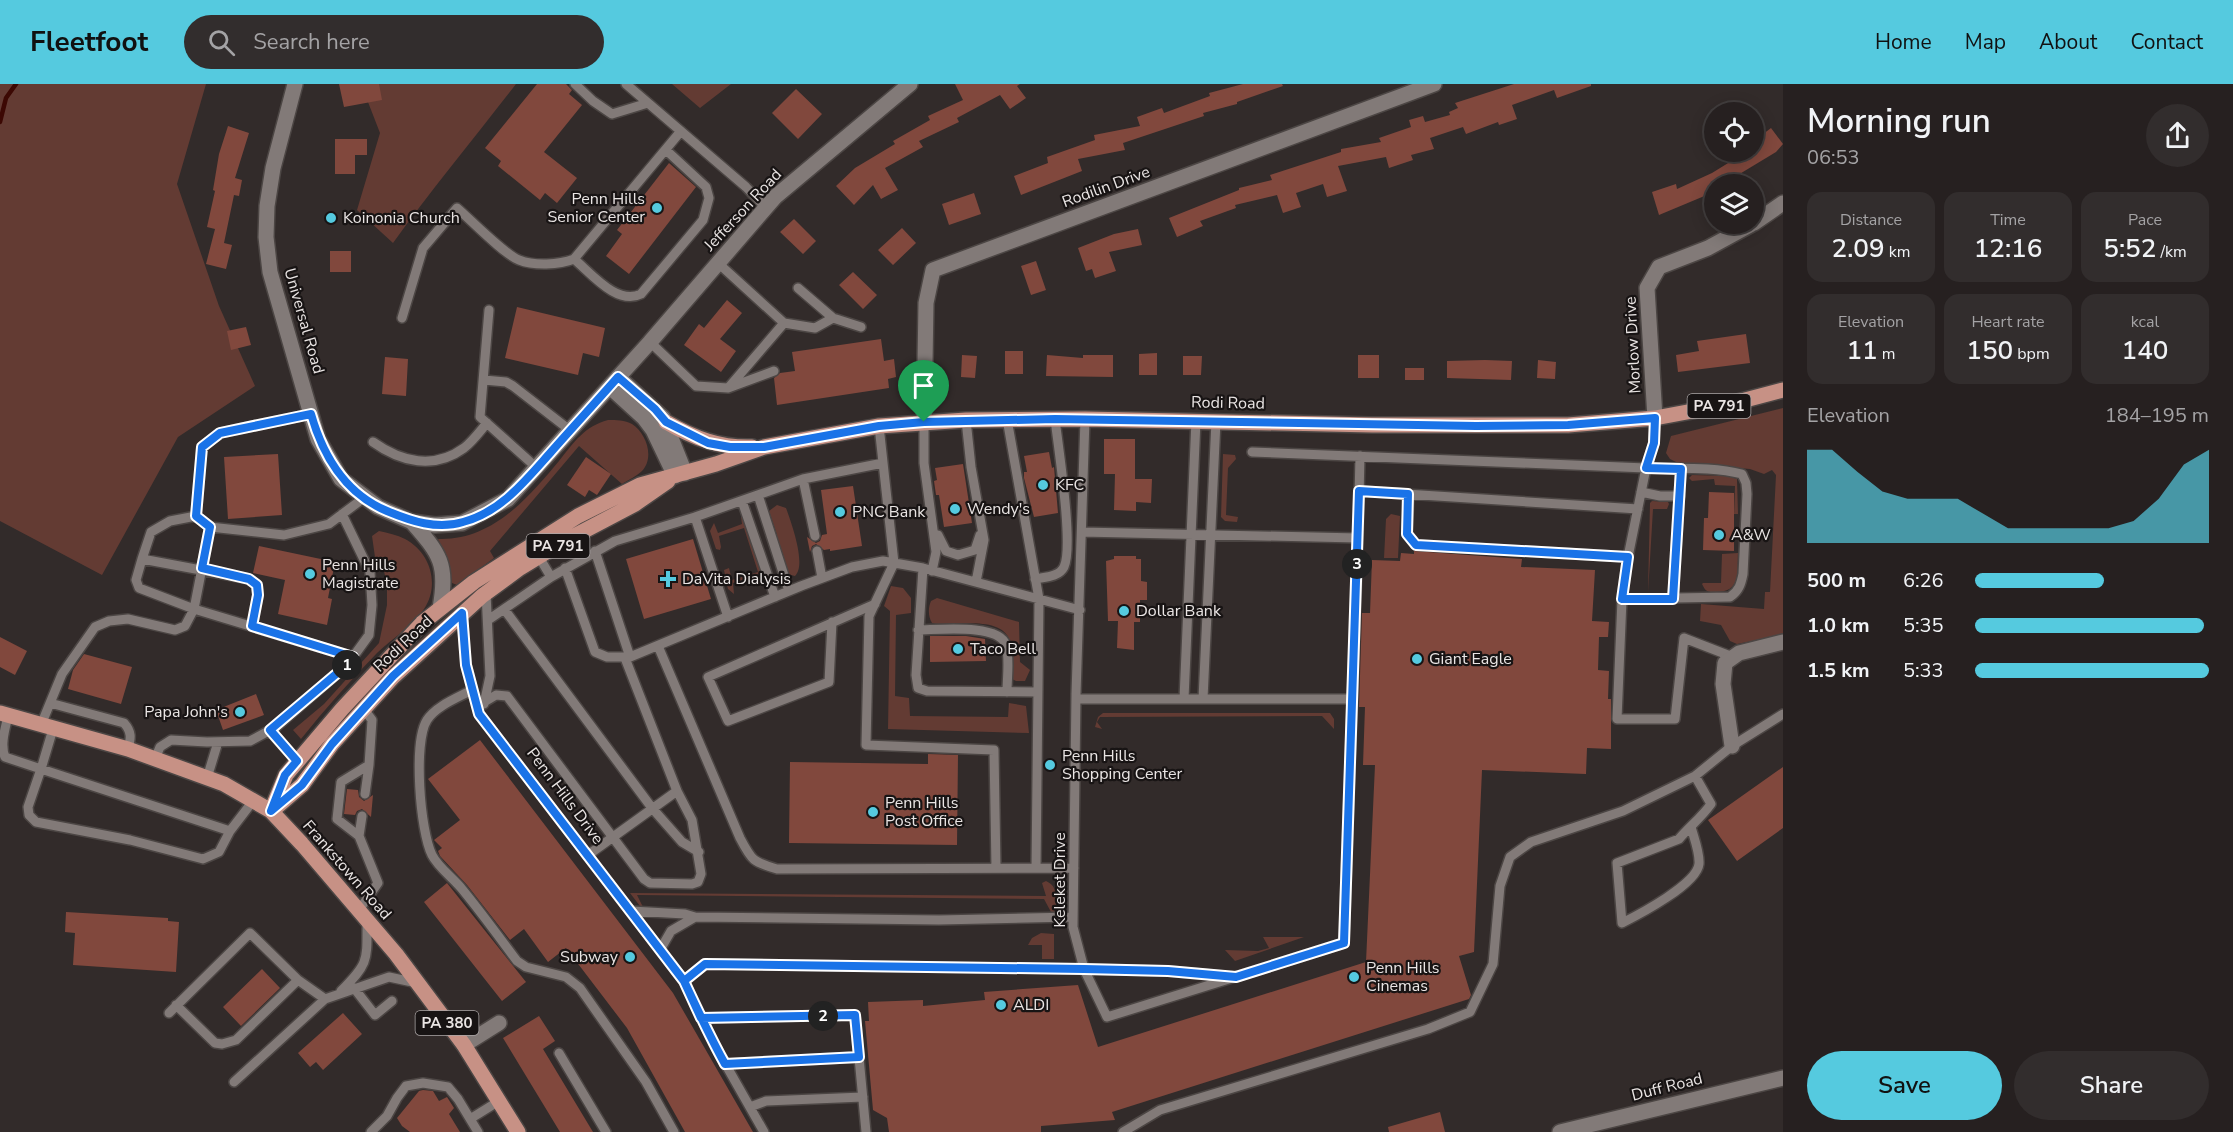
<!DOCTYPE html>
<meta charset="utf-8">
<style>
body{margin:0;font-family:"Nunito Sans",sans-serif;background:#322d2d;color:#f1f3f6;height:100vh;display:flex;flex-direction:column;font-size:22px;white-space:nowrap}
*{box-sizing:border-box;margin:0}
p{font-size:20px;color:#a4a3a5}
.icon{flex:none;width:33px;height:33px;fill:none;stroke:currentColor;stroke-width:2;stroke-linecap:round;stroke-linejoin:round}
.map{position:relative;flex:1;overflow:hidden}
.panel{display:flex;flex-direction:column;background:#262020;width:450px}
.panel>*{flex:none}
.controls{position:absolute;left:1704px;top:18px;display:grid;gap:12px}
.controls a{display:grid;place-items:center;width:60px;height:60px;border-radius:50%;background:#262020;box-shadow:0 3px 15px #0003,0 0 0 2px #423e3e;font-size:30px}
.pin{position:absolute;display:grid;place-items:center;width:51px;height:51px;color:#fff;margin:-62px -26px;border-radius:50% 50% 50% 0;rotate:-45deg;box-shadow:0 0 6px #0007}
.pin .icon{rotate:45deg}
.km{position:absolute;width:30px;height:30px;margin:-15px;border-radius:50%;background:#222;color:#fff;font-size:16px;line-height:30px;text-align:center}
.round{display:grid;place-items:center;flex:none;width:63px;height:63px;border-radius:32px;background:#322d2d}
.overview{display:flex;align-items:center;justify-content:space-between;height:102px;padding:0 24px}
h1{font-size:33px;font-weight:600;line-height:45px}
.figures{display:grid;grid-template-columns:repeat(3,1fr);gap:9px;height:102px;padding:6px 24px}
.figures div{display:grid;align-content:center;border-radius:15px;background:#322d2d;text-align:center}
.figures b{font-size:26px;font-weight:600}
.figures small{font-size:16px;font-weight:400}
.figures p{font-size:16px}
.chart{height:168px;padding:12px 24px}
.chart p{display:flex;justify-content:space-between}
.chart svg{width:100%;height:108px;margin-top:6px;fill:#55cadf;opacity:.7}
.cta{display:flex;gap:12px;margin-top:auto;padding:12px 24px}
.cta a{flex:1;height:69px;border-radius:36px;background:#55cadf;color:#111;font-size:24px;font-weight:600;line-height:69px;text-align:center}
.cta a+a{background:#322d2d;color:#f1f3f6}
ul{padding:0 24px;list-style:none;font-size:20px}
li{display:grid;grid-template-columns:96px 72px 1fr;align-items:center;height:45px}
li i{height:15px;border-radius:8px;background:#55cadf}
header{display:flex;align-items:center;gap:36px;box-sizing:border-box;height:84px;padding:0 30px;background:#55cadf;color:#111}
header strong{font-size:28px}
nav{display:flex;gap:33px;margin-inline-start:auto;font-size:21px}
.search{width:420px;height:54px;background:#322d2d;display:flex;align-items:center;gap:15px;box-sizing:border-box;padding:0 21px;border-radius:33px;color:#a4a3a5;font-size:22px}
main{display:flex;flex:1;min-height:0}
.map>svg:first-child{display:block}
.green{fill:#633b33}
.lines{fill:none;stroke-linecap:round;stroke-linejoin:round}
.stream{stroke:#3c0803;stroke-width:4.5}
.building{fill:#81483d}
.lane-casing{stroke:#4c4644;stroke-width:12}
.street-casing{stroke:#4c4644;stroke-width:18}
.secondary-casing{stroke:#4c4644;stroke-width:18}
.primary-casing{stroke:#4c4644;stroke-width:18}
.lane{stroke:#827a78;stroke-width:9}
.street{stroke:#827a78;stroke-width:15}
.secondary{stroke:#827a78;stroke-width:15}
.primary{stroke:#c79185;stroke-width:15}
.route-casing{stroke:#fff;stroke-width:12}
.route{stroke:#1a73e8;stroke-width:8}
.poi-dot{fill:#55cadf;stroke:#181414;stroke-width:2}
.labels{text-anchor:middle;dominant-baseline:central;stroke-width:4.5;stroke-linejoin:round;paint-order:stroke}
.shield{fill:#181414;stroke:#aba6a6;stroke-width:1.5}
.shield-label{font-size:15px;font-weight:bold;fill:#eae5e4}
.street-label{font-size:16px;fill:#eae5e4;stroke:#181414}
.poi-label{font-size:16px;fill:#eae5e4;stroke:#181414;text-anchor:start}
</style>
<header>
<strong>Fleetfoot</strong>
<div class="search"><svg class="icon" aria-label="search" viewBox="0 0 24 24"><circle cx="10" cy="10" r="6"/><path d="M15 15l6 6"/></svg>Search here</div>
<nav><a>Home</a><a>Map</a><a>About</a><a>Contact</a></nav>
</header>
<main>
<div class="map">
<svg width="1783" height="1048" viewBox="0 0 1783 1048">
<rect width="100%" height="100%" fill="#322b2a"/>
<!-- green -->
<path class="green" d="M0,0H206L177,100L219,222L255,302L178,353L102,491L0,437Z
M361,0H516C475,53 432,105 393,159L357,126L380,49Z
M672,0H731L700,24Z
M1783,324V549L1778,552L1737,560L1730,557L1721,541L1700,537L1701,520L1764,525L1765,508H1770L1776,391L1772,386L1764,390L1750,385L1678,379L1670,375L1666,369L1671,352Z
M608,336C616,336 625,336 632,340C646,349 655,373 642,387C637,392 628,396 622,400L579,362L490,467L494,474L457,501L452,499L447,474L438,455C492,457 528,414 559,377C574,358 585,342 608,336Z
M1223,370L1235,371L1236,375L1228,384L1226,431L1238,433L1237,438L1225,437L1221,433Z
M1692,391L1728,392L1737,395L1738,430H1734L1735,402L1715,401L1714,395L1692,397L1689,394Z
M1652,417L1668,418L1669,420L1667,425H1653L1648,509L1650,419Z
M777,421L786,424C791,438 807,481 795,492L787,490L775,452L777,451L769,427Z
M1391,430L1400,432L1398,474H1384L1386,435Z
M744,432L765,495L762,500L758,491L733,499L734,510L728,505L724,486L729,484L732,496L758,488L744,444L719,452L721,463L720,466L716,465L710,447L714,439L718,449L742,440L741,433Z
M379,447C388,449 397,451 405,455C431,469 440,501 424,525C412,542 392,555 377,569C350,597 325,625 301,655L293,646L324,620L379,559L387,521V501L384,487L376,480L372,452Z
M1738,469C1737,491 1741,509 1713,508C1706,508 1705,506 1702,500L1703,499H1721L1722,470Z
M891,502L903,504L911,514V529L896,531L895,612L909,614L910,632L1008,633L1009,619L1026,622L1029,649L888,645L890,527L884,522Z
M937,514L1019,538L1020,578L1030,586L1025,597H1016L1012,595C1012,583 1013,569 1010,557C1001,530 953,543 932,539C928,532 928,524 931,517Z
M1103,629H1330L1334,635V645L1322,632L1100,633L1097,638L1102,645L1095,643L1098,633Z
M1046,797C1058,802 1059,817 1054,828H1051L1044,815L637,811L644,825L643,826L630,809L1046,812L1042,799Z
M1041,849L1054,850V875H1042V861H1028L1032,854Z
M1263,853H1304L1235,877L1225,866L1258,867L1269,864Z"/>
<g class="lines">
<!-- stream -->
<path class="stream" d="M0,38L6,14L16,0"/>
</g>
<!-- building -->
<path class="building" d="M339,0H379L382,16L344,23Z
M537,0H566L572,6L569,10L582,21L544,68L577,94L557,119L545,109L540,116L498,82L501,77L485,64Z
M955,0H1020L1017,2L1026,14L1010,25L1000,11L957,34L959,38L919,57L923,63L885,84L898,106L881,115L873,101L854,121L836,102L855,84L895,60L893,57L930,36L928,32L963,16Z
M1243,0H1282L1283,2L1237,18V20L1203,29L1204,32L1123,59L1125,66L1078,75L1082,87L1021,111L1014,92L1048,79L1047,73L1095,56L1094,51L1140,42L1137,33L1162,24L1164,29L1210,12L1209,9Z
M1514,0H1591V2L1557,14L1554,6L1512,21L1517,35L1499,41L1498,38L1466,50L1463,43L1430,54L1434,65L1411,71L1413,76L1389,84L1386,73L1338,82L1347,107L1327,113L1323,100L1296,109L1301,123L1283,129L1277,111L1235,121L1236,124L1200,137L1203,142L1177,153L1169,134L1239,106V104L1272,96L1270,91L1341,68V65L1381,58L1379,54L1411,43L1409,36L1423,32L1425,38L1450,31L1449,28L1458,24L1455,19Z
M796,5L822,30L798,55L772,29Z
M228,42L249,49L235,94L242,96L239,112L234,111L224,159L232,161L226,185L206,180L215,145L207,143L215,107L213,106L219,70Z
M1771,44L1783,60L1776,68L1723,100H1714V108L1659,131L1652,108L1676,100L1677,105L1712,89L1746,68H1754V57Z
M335,55H367V71H355V90H335Z
M669,79L696,103L629,190L606,172L622,150L617,146Z
M974,109L981,130L949,141L942,120Z
M794,135L816,157L803,170L780,148Z
M902,144L916,159L893,181L878,166Z
M1138,145L1142,161L1109,168L1116,187L1095,194L1092,185L1086,187L1078,164L1114,150Z
M330,167H351V188H330Z
M1036,177L1046,206L1031,211L1021,182Z
M853,188L877,211L863,225L839,201Z
M727,216L742,229L720,255L736,267L721,288L684,261L699,240L704,244Z
M517,223L605,244L599,273L583,269L578,291L505,274Z
M246,243L251,261L231,266L227,247Z
M1746,250L1750,279L1678,288L1676,271L1699,267L1697,257Z
M881,255L884,277L894,275L896,293L888,295L889,304L777,321L774,294L780,289L795,287L792,268Z
M1005,267H1023V290H1005Z
M1157,269V291H1139V270Z
M962,271L977,272L975,294L961,293Z
M1047,271L1083,274V271H1113V293L1046,292Z
M1358,271H1379V294H1358Z
M1183,272H1202L1201,291H1183Z
M385,273L408,275L406,312L382,310Z
M1485,276L1512,277L1511,296L1447,294V277Z
M1538,276L1556,278L1555,295L1537,294Z
M1405,284H1424V296H1405Z
M1104,355H1135V395H1152L1151,419L1136,418V427L1114,426L1115,390H1104Z
M1049,368L1052,384L1054,383L1058,429L1034,433L1024,394V388H1027L1024,372Z
M278,370L282,431L228,435L224,373Z
M586,373L611,390L597,411L589,406L585,413L567,401Z
M963,380L972,439L944,443L939,411H936L934,397L937,396L935,384Z
M853,402L862,462L830,467V465L824,466L816,460L812,462L810,468L807,453L816,459L820,457L822,451L827,450L821,406Z
M1709,408L1734,409V467L1703,466L1704,434H1708Z
M693,455L711,515L644,535L626,475Z
M259,462L335,478L328,514L332,515L327,541L278,530L285,496L253,489Z
M1414,467L1522,475L1521,483L1595,486L1592,537L1609,538L1608,553H1599L1598,586L1609,587L1608,615H1611V665L1587,664L1586,690L1482,686L1474,868L1459,872L1471,911L1469,915L1112,1028L1115,1036L1041,1042V1048H889L887,1034L873,1026L865,937H869L868,918L923,916V922L985,916L984,908L1078,901L1098,963L1366,878L1375,681H1363L1365,623H1359L1362,529H1370L1372,476L1400,477L1401,469L1414,470Z
M1114,472H1136V475H1141V497L1147,498V516H1140V538H1134V566L1117,564L1118,537H1108L1106,477L1114,475Z
M930,552H966L985,555L986,577L930,578Z
M0,553L27,567L15,591L0,583Z
M84,570L132,583L121,620L68,605L73,586Z
M256,610L264,631L223,646L216,626Z
M480,656L673,909L753,1048H685L627,944L566,864L548,878L524,845L510,856L467,801L440,772L438,767L442,764L434,756L460,736L428,695Z
M928,670L958,671L957,761L789,759L790,678L928,680Z
M1783,683V744L1737,777L1708,736Z
M347,705L358,706L359,713L364,717L373,711L371,733L362,725L357,727L355,731L344,730Z
M447,799L526,898L502,917L424,818Z
M66,828L168,834V837L179,838L176,888L73,881L75,849L65,848Z
M262,885L280,904L241,942L223,923Z
M343,929L362,950L323,986L316,978L310,983L298,969Z
M539,932L555,957L543,965L593,1048H560L503,954Z
M423,1006L433,1007L439,1017L447,1013L454,1024L449,1030L460,1048H410L402,1042L397,1034L419,1007Z
M1440,1028L1445,1048H1389L1388,1043Z"/>
<g class="lines">
<!-- lane casing -->
<g class="lane-casing">
<path id="lane" d="M575,0L593,17L612,30L648,19
M626,0L746,103L766,124
M574,175C591,189 617,222 641,210L703,136L709,114L706,103L666,66
M718,179L784,239L815,244L833,234L861,243
M798,204L833,234
M489,226L480,333L537,384
M402,234L423,164L457,124C471,136 505,171 519,176C534,182 559,181 574,175L681,47
M650,258L696,302L728,304L774,287
M484,296L506,298L513,302L571,347
M730,302L784,239
M311,330L220,349L202,363L196,432L210,443L284,451L329,440L365,413
M1007,335L1039,515L1036,784
M1085,335L1076,610L1073,843L1084,885L1107,933L1344,859L1358,454
M966,336L971,383L984,456L976,498
M924,338V379L936,468L932,487
M879,342L894,479L869,532L866,661L994,666L996,784
M373,358C401,378 434,386 464,364C473,357 480,347 487,339
M1252,368L1646,384C1677,385 1712,382 1742,390L1746,399L1747,410L1743,490C1741,500 1739,507 1730,513L1622,515L1628,473L1646,384L1654,359L1655,334
M1359,407L1638,425
M1641,408L1660,412H1680
M1409,410L1407,450L1416,461L1628,473
M758,411L789,507
M742,417L775,513
M695,433L803,395
M210,443L194,525L353,573
M1082,448L1358,454L1360,372
M938,451L946,467L958,471L975,466L980,451
M815,452L803,395L883,379
M595,467L630,573L801,502L852,483L883,477L923,484L1080,526
M817,467L822,494
M539,473L551,493L615,457L695,433L728,533
M142,475L151,448L170,437L196,432
M565,484L595,568L607,573H630
M923,484L916,591L918,604L927,607L1038,608
M1035,495C1045,493 1059,493 1064,483C1074,462 1058,362 1055,335
M1622,515L1617,635H1675L1684,554L1733,573
M1673,515L1681,385
M504,525L652,724L682,758L699,768
M462,529L466,581L479,630L684,897L714,960L764,1048
M488,536L551,493
M832,538L829,598L728,637L708,593L875,520
M918,546C937,546 999,539 1006,561C1010,575 1007,593 1007,608
M658,562L740,754C752,777 753,778 777,785L1074,784
M472,606C457,614 436,622 427,636C413,658 420,747 432,771C438,783 453,794 462,805C481,828 499,853 517,877L526,883L566,893L580,904L646,998L674,1048
M1076,615H1184L1196,336
M1184,615H1352
M1203,615L1216,337
M486,617L496,611L507,612L644,795L650,799L692,800L698,798L701,790L692,736L677,707
M50,619L124,639C132,648 131,654 128,665
M484,620L490,592L486,509
M8,632C5,645 0,661 5,673L41,685L53,645
M41,641L62,590L95,543L109,537L128,535L175,546L185,542L194,525L139,504L136,496L142,475L249,495L257,501L258,511L252,542
M270,647L297,677
M155,675L160,663L171,656L207,658L250,657L276,643L348,580L369,551L372,521L370,488L342,430
M207,694L218,658
M365,710L369,681
M1691,743C1694,754 1700,769 1699,780C1697,800 1640,830 1622,839L1617,779L1679,755C1690,742 1701,734 1711,720L1695,692
M230,747L219,768L203,775L130,756L36,738L29,731L28,723L41,685L230,747L253,717
M359,752L362,732
M588,771L677,707L625,574
M359,826L378,799L359,752L337,735L341,698L369,681L372,636L363,624
M631,827L685,830L695,833L939,836L1073,833
M660,866L671,847L695,833
M684,897L705,880L1084,885L1169,887L1230,893
M354,904L375,931L392,917
M341,907C369,879 367,877 367,838
M176,921L215,959L222,960L236,956L298,896
M169,929L250,849L298,896L325,915
M701,934L855,931L866,1048
M559,969L606,1048
M725,980L859,973
M234,998L325,915L389,893L417,899
M750,1023L766,1017L863,1013
M470,1035L499,1017
M371,1048L387,1032L397,1014L406,1002L423,999L448,1003L458,1015L478,1048
M1123,1048L1160,1026L1428,945L1470,928L1493,880L1500,802L1510,773L1531,758L1623,727L1695,692L1732,662L1783,630"/>
</g>
<!-- street casing -->
<g class="street-casing">
<path id="street" d="M1754,139L1783,119
M1655,334L1647,204L1659,183L1708,164L1752,140
M924,338L926,219L933,186L1434,0
M1732,662L1723,600L1725,579L1739,569L1783,558
M464,961L499,939"/>
</g>
<!-- secondary casing -->
<g class="secondary-casing">
<path id="secondary" d="M295,0L273,84L267,122L266,153L270,188L318,355L341,395L378,423L412,438L435,441L462,439L508,415L650,258L775,113L910,0
M618,293L663,334L685,389
M610,303L644,334L653,346L675,392
M412,438C440,470 448,480 440,524
M1560,1048L1783,994"/>
</g>
<!-- primary casing -->
<g class="primary-casing">
<path id="primary" d="M666,338C694,354 719,364 752,363
M0,629L128,665L224,700L271,727L302,760L396,870L464,961L518,1048
M273,726L302,701L332,660L393,593L482,512L520,484L561,459L635,420L668,397
M271,727L286,691L342,625L422,539L474,498L578,432L640,401L716,380L764,363L879,342L966,336L1085,335L1372,341H1568L1655,334L1730,320L1783,306"/>
</g>
<!-- lane -->
<use href="#lane" class="lane"/>
<!-- street -->
<use href="#street" class="street"/>
<!-- secondary -->
<use href="#secondary" class="secondary"/>
<!-- primary -->
<use href="#primary" class="primary"/>
</g>
<g class="lines">
<!-- route casing -->
<g class="route-casing">
<path id="route" d="M924,338L879,342L764,363H730L708,359L666,338L655,325L618,293C596,318 573,343 551,368C525,397 501,428 463,438C437,446 411,437 387,427C346,410 323,372 311,330L220,349L202,363L196,432L210,443L202,484L249,495L257,501L258,511L252,542L353,573L348,580L270,646L297,677L285,691L271,727L302,701L332,660L393,592L462,529L466,581L479,630L684,897C697,925 710,953 725,980L859,973L855,931L701,934L684,897L705,880L1084,885L1168,887L1236,893L1344,859L1359,407L1408,410L1407,450L1416,461L1628,473L1622,515H1673L1681,385L1646,384L1654,359L1655,334L1568,341L1476,342L1055,335L924,338"/>
</g>
<!-- route -->
<use href="#route" class="route"/>
</g>
<!-- markers -->
<g class="poi-dot">
<circle cx="657" cy="124" r="6"/>
<circle cx="331" cy="134" r="6"/>
<circle cx="1043" cy="401" r="6"/>
<circle cx="955" cy="425" r="6"/>
<circle cx="840" cy="428" r="6"/>
<circle cx="1719" cy="451" r="6"/>
<circle cx="310" cy="490" r="6"/>
<path d="M665 486h6v6h6v6h-6v6h-6v-6h-6v-6h6z"/>
<circle cx="1124" cy="527" r="6"/>
<circle cx="958" cy="565" r="6"/>
<circle cx="1417" cy="575" r="6"/>
<circle cx="240" cy="628" r="6"/>
<circle cx="1050" cy="681" r="6"/>
<circle cx="873" cy="728" r="6"/>
<circle cx="630" cy="873" r="6"/>
<circle cx="1354" cy="893" r="6"/>
<circle cx="1001" cy="921" r="6"/>
</g>
<g class="labels">
<!-- shield labels -->
<g class="shield">
<rect x="1687.5" y="310" width="63" height="24" rx="4.5"/>
<rect x="526.5" y="450" width="63" height="24" rx="4.5"/>
<rect x="415.5" y="927" width="63" height="24" rx="4.5"/>
</g>
<g class="shield-label">
<text x="1719" y="322">PA 791</text>
<text x="558" y="462">PA 791</text>
<text x="447" y="939">PA 380</text>
</g>
<!-- street labels -->
<g class="street-label">
<text transform="translate(1106 103) rotate(-20)">Rodilin Drive</text>
<text transform="translate(743 126) rotate(-47)">Jefferson Road</text>
<text transform="translate(304 237) rotate(74)">Universal Road</text>
<text transform="translate(1633 261) rotate(-93)">Morlow Drive</text>
<text transform="translate(1228 319) rotate(1)">Rodi Road</text>
<text transform="translate(403 560) rotate(-43)">Rodi Road</text>
<text transform="translate(565 712) rotate(53)">Penn Hills Drive</text>
<text transform="translate(347 786) rotate(49)">Frankstown Road</text>
<text transform="translate(1060 796) rotate(-90)">Keleket Drive</text>
<text transform="translate(1667 1003) rotate(-14)">Duff Road</text>
</g>
<!-- poi labels -->
<g class="poi-label">
<text x="645" y="115" text-anchor="end">Penn Hills<tspan x="645" dy="18">Senior Center</tspan></text>
<text x="343" y="134">Koinonia Church</text>
<text x="1055" y="401">KFC</text>
<text x="967" y="425">Wendy's</text>
<text x="852" y="428">PNC Bank</text>
<text x="1731" y="451">A&amp;W</text>
<text x="322" y="481">Penn Hills<tspan x="322" dy="18">Magistrate</tspan></text>
<text x="682" y="495">DaVita Dialysis</text>
<text x="1136" y="527">Dollar Bank</text>
<text x="970" y="565">Taco Bell</text>
<text x="1429" y="575">Giant Eagle</text>
<text x="228" y="628" text-anchor="end">Papa John's</text>
<text x="1062" y="672">Penn Hills<tspan x="1062" dy="18">Shopping Center</tspan></text>
<text x="885" y="719">Penn Hills<tspan x="885" dy="18">Post Office</tspan></text>
<text x="618" y="873" text-anchor="end">Subway</text>
<text x="1366" y="884">Penn Hills<tspan x="1366" dy="18">Cinemas</tspan></text>
<text x="1013" y="921">ALDI</text>
</g>
</g>
</svg>
<div class="controls">
<a><svg class="icon" aria-label="locate" viewBox="0 0 24 24"><circle cx="12" cy="12" r="6"/><path d="M12 2v4M12 18v4M2 12h4M18 12h4"/></svg></a>
<a><svg class="icon" aria-label="layers" viewBox="0 0 24 24"><path d="M12 4l9 5-9 5-9-5zM3 14l9 5 9-5"/></svg></a>
</div>
<div class="pin" style="left:924px;top:338px;background:#1e9e55"><svg class="icon" aria-label="arrive" viewBox="0 0 24 24"><path d="M6 21V4h12l-3 4 3 4H6"/></svg></div>
<b class="km" style="left:347px;top:581px">1</b>
<b class="km" style="left:823px;top:932px">2</b>
<b class="km" style="left:1357px;top:480px">3</b>
</div>
<section class="panel">
<div class="overview"><div><h1>Morning run</h1><p>06:53</p></div><a class="round"><svg class="icon" aria-label="share" viewBox="0 0 24 24"><path d="M12 15V3M7 8l5-5 5 5M5 13v7h14v-7"/></svg></a></div>
<div class="figures">
<div><p>Distance</p><b>2.09<small> km</small></b></div>
<div><p>Time</p><b>12:16</b></div>
<div><p>Pace</p><b>5:52<small> /km</small></b></div>
</div>
<div class="figures">
<div><p>Elevation</p><b>11<small> m</small></b></div>
<div><p>Heart rate</p><b>150<small> bpm</small></b></div>
<div><p>kcal</p><b>140</b></div>
</div>
<div class="chart"><p><span>Elevation</span>184–195 m</p>
<svg viewBox="0 0 160 44" preserveAspectRatio="none"><path d="M0 44V6L10 6L20 15L30 23L40 26L50 26L60 26L70 32L80 38L90 38L100 38L110 38L120 38L130 35L140 26L150 12L160 6V44z"/></svg>
</div>
<ul>
<li><b>500 m</b>6:26<i style="width:55%"></i></li>
<li><b>1.0 km</b>5:35<i style="width:98%"></i></li>
<li><b>1.5 km</b>5:33<i style="width:100%"></i></li>
</ul>
<div class="cta"><a>Save</a><a>Share</a></div>
</section>
</main>
